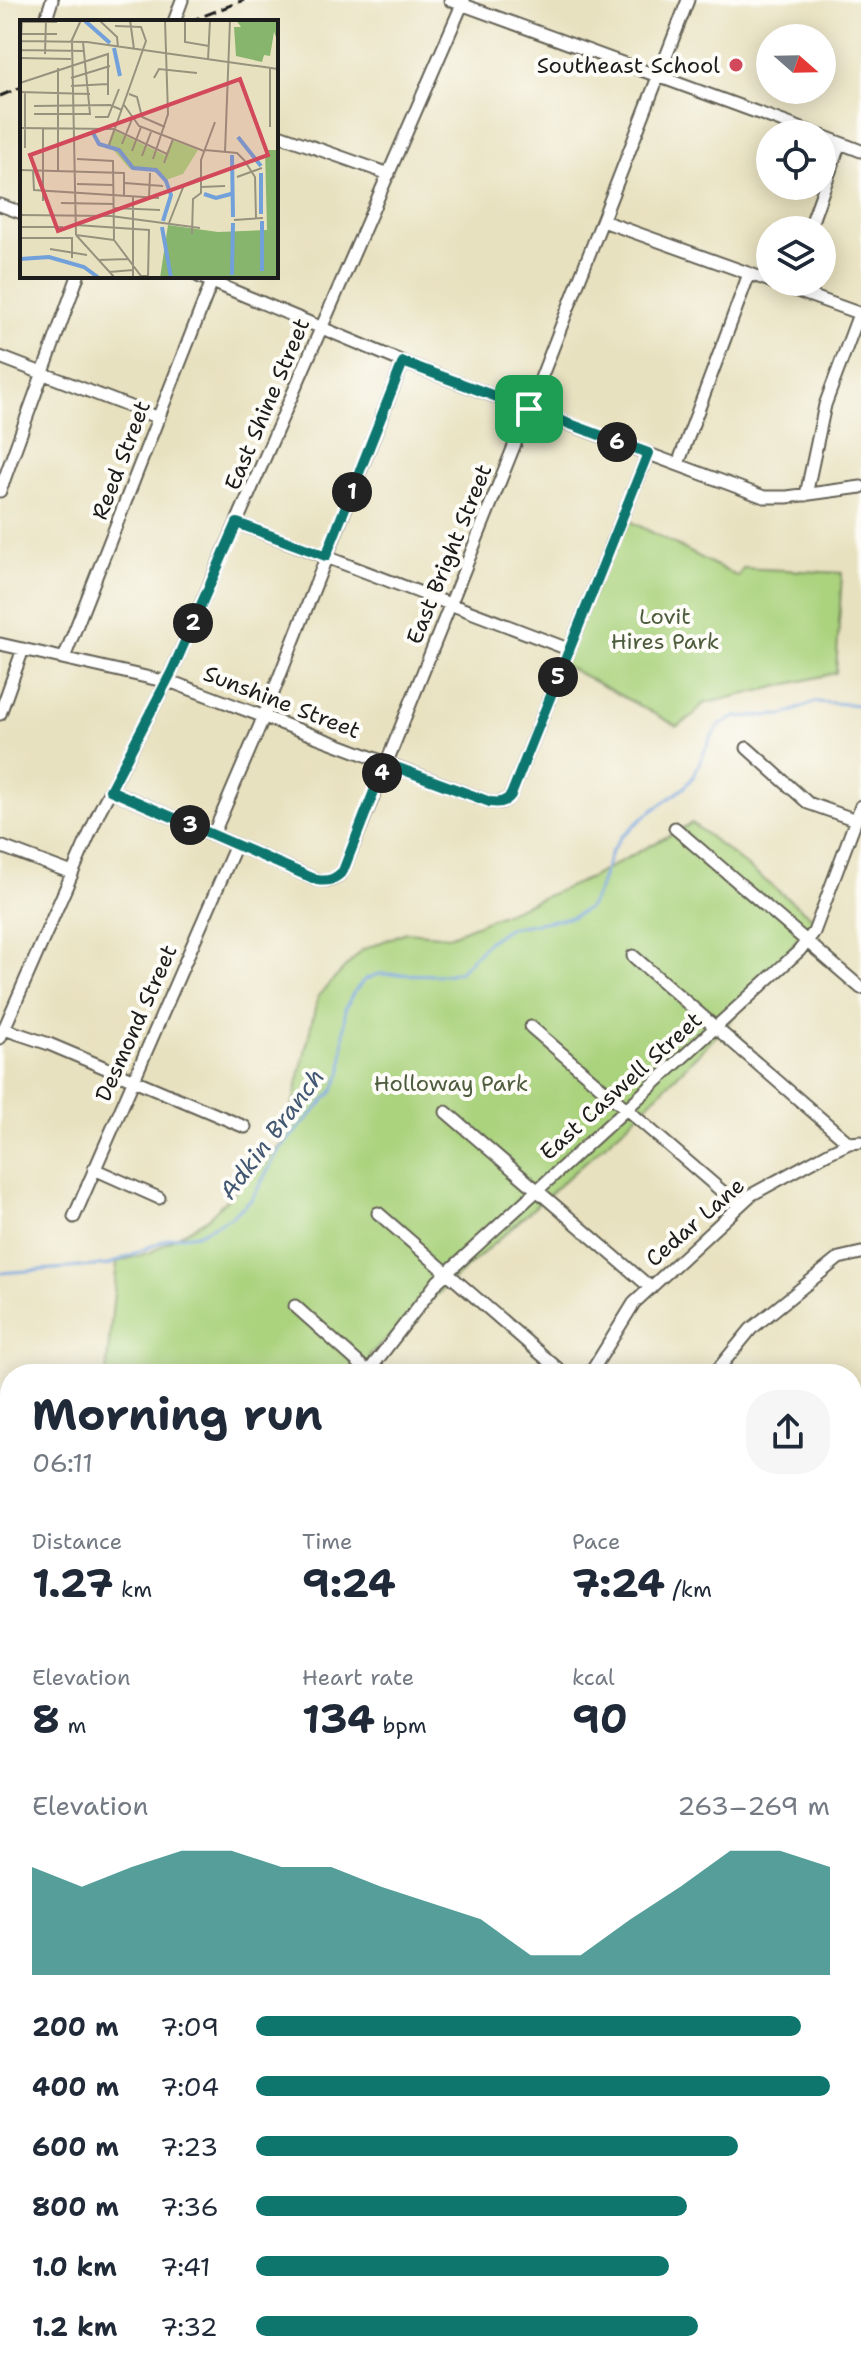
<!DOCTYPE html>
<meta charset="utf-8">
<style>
body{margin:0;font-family:"Shantell Sans",sans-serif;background:#f6f6f7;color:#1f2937;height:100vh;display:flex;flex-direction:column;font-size:30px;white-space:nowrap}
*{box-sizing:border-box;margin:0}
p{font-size:26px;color:#747a83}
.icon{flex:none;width:44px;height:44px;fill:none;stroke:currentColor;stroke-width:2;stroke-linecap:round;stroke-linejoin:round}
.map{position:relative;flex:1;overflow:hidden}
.sheet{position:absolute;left:0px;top:1364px;width:862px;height:1010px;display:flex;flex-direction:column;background:#fff;border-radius:32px 32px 0 0;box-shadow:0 4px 20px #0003}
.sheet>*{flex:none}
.needle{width:52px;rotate:110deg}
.fabs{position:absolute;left:756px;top:24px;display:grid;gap:16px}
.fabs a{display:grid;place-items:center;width:80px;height:80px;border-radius:50%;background:#fff;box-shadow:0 4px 20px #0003;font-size:40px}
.pin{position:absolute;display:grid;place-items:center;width:68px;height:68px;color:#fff;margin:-34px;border-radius:16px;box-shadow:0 4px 12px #0006}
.km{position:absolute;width:40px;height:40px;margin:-20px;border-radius:50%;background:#222;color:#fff;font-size:22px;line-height:40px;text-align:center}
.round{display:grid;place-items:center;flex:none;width:84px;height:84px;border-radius:32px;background:#f6f6f7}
.overview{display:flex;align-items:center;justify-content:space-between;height:136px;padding:0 32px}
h1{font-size:44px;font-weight:700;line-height:60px}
.stats{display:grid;grid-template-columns:repeat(3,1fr);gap:12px;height:136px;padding:8px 32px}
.stats div{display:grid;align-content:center}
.stats b{font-size:40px;font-weight:700}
.stats small{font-size:22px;font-weight:400}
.stats p{font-size:22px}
.chart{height:224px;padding:16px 32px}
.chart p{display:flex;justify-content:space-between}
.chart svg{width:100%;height:144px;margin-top:8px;fill:#0f766e;opacity:.7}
ul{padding:0 32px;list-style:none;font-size:26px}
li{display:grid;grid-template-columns:128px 96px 1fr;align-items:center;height:60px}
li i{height:20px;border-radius:10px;background:#0f766e}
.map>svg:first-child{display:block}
.green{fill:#abd37e;stroke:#64784d;stroke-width:2}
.forest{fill:#88b56d;stroke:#526844;stroke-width:2}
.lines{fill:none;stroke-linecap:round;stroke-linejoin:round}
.stream{stroke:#71a0da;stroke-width:3}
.minor-casing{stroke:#636155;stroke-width:15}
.minor{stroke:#fff;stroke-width:11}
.rail{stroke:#1c1c1c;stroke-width:3;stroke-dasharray:12 6;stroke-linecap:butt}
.route-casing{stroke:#fff;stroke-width:16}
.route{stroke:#0f766e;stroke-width:10}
.poi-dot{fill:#d1495b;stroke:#fdfcf7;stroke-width:3}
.labels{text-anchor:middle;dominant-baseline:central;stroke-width:8;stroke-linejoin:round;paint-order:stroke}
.poi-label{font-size:22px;fill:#1c1c1c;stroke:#fdfcf7;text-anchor:end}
.street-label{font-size:22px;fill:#1c1c1c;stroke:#fdfcf7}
.park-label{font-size:22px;fill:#4e5c3e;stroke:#fdfcf7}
.water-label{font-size:24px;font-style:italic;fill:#425771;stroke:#fdfcf7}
.inset-river{fill:none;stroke:#71a0da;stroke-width:4}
.inset-road{fill:none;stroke:#96927e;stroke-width:2}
.view{fill:#d1495b;fill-opacity:0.15;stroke:#d1495b;stroke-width:4}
.inset-edge{fill:none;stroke:#1c1c1c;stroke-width:4}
</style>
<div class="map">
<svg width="861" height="2373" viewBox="0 0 861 2373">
<rect width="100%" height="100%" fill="#fdfcf7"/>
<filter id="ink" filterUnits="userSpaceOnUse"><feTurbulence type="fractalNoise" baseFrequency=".0125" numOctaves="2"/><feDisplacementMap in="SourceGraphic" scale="16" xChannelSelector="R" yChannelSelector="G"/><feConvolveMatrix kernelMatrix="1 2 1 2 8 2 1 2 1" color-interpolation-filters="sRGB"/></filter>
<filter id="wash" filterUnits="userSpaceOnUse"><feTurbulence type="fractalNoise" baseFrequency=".006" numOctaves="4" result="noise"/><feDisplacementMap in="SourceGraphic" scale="32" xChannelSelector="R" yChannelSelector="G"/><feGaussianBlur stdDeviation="1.8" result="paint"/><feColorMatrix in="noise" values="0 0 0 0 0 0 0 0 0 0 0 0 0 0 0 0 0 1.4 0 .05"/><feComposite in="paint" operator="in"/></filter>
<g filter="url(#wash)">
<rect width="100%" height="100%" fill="#e8e1bf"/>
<!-- green -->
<path class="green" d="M626,519L738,577L743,568L842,573L836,673L703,704L692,717L677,726L562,664Z
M692,823L814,919L723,1029L630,1122L369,1355L389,1374H106L117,1262L151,1252L208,1218L284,1142L318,996L362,950L406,932L449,936L590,878Z"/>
<!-- forest -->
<path class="forest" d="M0,2341L10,2345V2364H58L55,2373H0Z"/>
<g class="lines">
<!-- stream -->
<path class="stream" d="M0,1273L108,1265L170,1238L197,1234L231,1217L252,1199L279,1150L333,1091L342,1071L345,1009L352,995L364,980L378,974L446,975L460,971L489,941L508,928L573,917L588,908L598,892L611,852L621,837L646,815L684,788L693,777L710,739L721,724L736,717L784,715L815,702L861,705
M0,1974L10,1978
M0,2203L10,2199"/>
</g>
</g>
<g filter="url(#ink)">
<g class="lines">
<!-- minor casing -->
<g class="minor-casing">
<path id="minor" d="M450,0L816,134
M45,22L52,0
M174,22L182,0
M276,134L389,174
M822,136L861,151
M0,205L22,213
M603,221L770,281
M809,230L840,143
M198,276L403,362L764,497H787L861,487
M772,282L861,314
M0,357L159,418
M678,464L749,274
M0,491L78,276
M806,495L825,405L859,314
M237,523L568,649
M0,644L177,684L490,802C499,803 505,803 511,795L648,453
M64,658L214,276
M0,714L23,649
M747,748L808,803L856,820
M110,790L317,880C329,882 335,880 343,871L529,409L688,0
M675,828L861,988
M213,835L264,716L403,362
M0,846L72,873
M633,956L849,1143
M531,1027L739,1206
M4,1029L49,1044L245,1127
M0,1038L100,810L172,671L464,0
M446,1112L651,1288
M94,1169L159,1198
M378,1213L564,1374
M74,1217L236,845
M295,1306L371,1374
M368,1372L438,1281L799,951L814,932L861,806
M590,1374L634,1303L751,1195L828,1153L849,1143L861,1142
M714,1374L751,1329L839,1258L861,1253
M0,1425L10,1440
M852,1561L861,1563
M0,1612L10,1615
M0,2129L10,2126
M852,2194L861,2198"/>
</g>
<!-- minor -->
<use href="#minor" class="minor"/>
<!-- rail -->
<path class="rail" d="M188,22L244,0
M0,96L22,87"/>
</g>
</g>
<g class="lines" filter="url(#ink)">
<!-- route casing -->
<g class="route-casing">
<path id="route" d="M403,362L648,453L511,795C505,803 499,803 490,802L385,763L343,871C335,879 329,882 317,880L110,790L172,671L237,523L326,556Z"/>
</g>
<!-- route -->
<use href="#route" class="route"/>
</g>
<!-- markers -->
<circle class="poi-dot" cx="736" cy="65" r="8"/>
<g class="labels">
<!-- poi labels -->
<g class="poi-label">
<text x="720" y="65">Southeast School</text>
</g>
<!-- street labels -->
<g class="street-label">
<text transform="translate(267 404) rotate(-67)">East Shine Street</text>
<text transform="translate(121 460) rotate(-69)">Reed Street</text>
<text transform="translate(449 554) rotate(-68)">East Bright Street</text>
<text transform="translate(282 702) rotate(21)">Sunshine Street</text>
<text transform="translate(136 1023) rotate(-66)">Desmond Street</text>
<text transform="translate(621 1086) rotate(-42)">East Caswell Street</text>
<text transform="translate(695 1222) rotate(-41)">Cedar Lane</text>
</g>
<!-- park labels -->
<g class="park-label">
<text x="665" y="616">Lovit<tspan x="665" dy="25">Hires Park</tspan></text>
<text x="451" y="1083">Holloway Park</text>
</g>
<!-- water labels -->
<g class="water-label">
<text transform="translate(272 1134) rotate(-53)">Adkin Branch</text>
</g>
</g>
<!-- overview -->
<g transform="translate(20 20)">
<rect width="258" height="258" fill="#e8e1bf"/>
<path d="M93,110L145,135L152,120L178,130L163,154L146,160L130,149H110L88,124Z" fill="#abd37e"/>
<path d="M216,0H258V23L254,12L250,36L244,35L242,42L216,36L214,7H221ZM245,130H258V258H140L148,205L198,212L247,210Z" fill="#88b56d"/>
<path class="inset-river" d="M64,0L90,23M94,28L100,56M72,111L79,124L99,130L113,148L136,150L146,161L151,175L143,201M218,117L241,146M212,135L213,197M241,153V194M184,174L196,178L211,174M242,201V251M142,207L151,258M0,239L29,237L64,247L79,258M212,255L213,203"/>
<path class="inset-road" d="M79,0L97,17L98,27M110,0L114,29M165,0V22L189,26M1,2H37M0,14H37M0,21L67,22L258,49M51,22L61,0M52,22L56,215M0,30L64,31M0,34L2,0M25,34L26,0M0,38L51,39M188,40L190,0M51,58L90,46M134,58L139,49L177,53M0,63L88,34V75M51,66L88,64M0,72L70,74M109,74L117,77L122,97L145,107M104,85L119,106L184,131M14,86L90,85L102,90M14,94H70L63,22M75,97H88L99,69M250,107V48M0,108L94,109L147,134M102,124L112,99M89,125L126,21L121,7L95,6M5,128V72M185,130L217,133L224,140L235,157L236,198M112,131L121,107M205,132L210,0M122,136L131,112M57,139L93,141L94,220M133,139L148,94L145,0M144,143L153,119M0,150L104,153V176M13,150L14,170L139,178M38,151V48M217,157L242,148M105,163L143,166M57,164L93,165M181,167L205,166M113,177V258M129,178L130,153M23,181V109M41,183L94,184M94,188L140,190M0,195L91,196L180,208M214,200L243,198M149,203L164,165L180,158M56,205L129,210L128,258M0,207H43M172,214L173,179L181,173V140L195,102M56,215L95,258M56,215L94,220M0,218H52V238M94,220L121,256H128M30,229L67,235M78,240L108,239M89,252L113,250"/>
<path class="view" d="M220,59L248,135L38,211L10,135Z"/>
<rect width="258" height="258" class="inset-edge"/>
</g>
</svg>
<div class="fabs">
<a><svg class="needle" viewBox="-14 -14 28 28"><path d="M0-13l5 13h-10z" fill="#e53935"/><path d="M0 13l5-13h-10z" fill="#747a83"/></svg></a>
<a><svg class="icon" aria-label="locate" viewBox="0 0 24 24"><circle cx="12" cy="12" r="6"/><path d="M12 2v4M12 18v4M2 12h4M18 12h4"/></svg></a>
<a><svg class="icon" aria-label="layers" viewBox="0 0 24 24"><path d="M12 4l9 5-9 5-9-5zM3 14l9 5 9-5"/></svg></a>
</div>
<div class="pin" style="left:529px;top:409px;background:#1e9e55"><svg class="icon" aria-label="arrive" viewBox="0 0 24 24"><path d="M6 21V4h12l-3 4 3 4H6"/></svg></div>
<b class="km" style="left:352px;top:492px">1</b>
<b class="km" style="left:193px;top:623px">2</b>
<b class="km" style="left:190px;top:825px">3</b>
<b class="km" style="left:382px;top:773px">4</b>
<b class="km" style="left:558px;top:677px">5</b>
<b class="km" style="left:617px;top:442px">6</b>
<section class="sheet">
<div class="overview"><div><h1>Morning run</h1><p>06:11</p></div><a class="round"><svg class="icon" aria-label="share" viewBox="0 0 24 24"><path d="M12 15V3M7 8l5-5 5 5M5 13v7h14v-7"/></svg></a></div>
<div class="stats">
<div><p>Distance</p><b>1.27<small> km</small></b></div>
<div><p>Time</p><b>9:24</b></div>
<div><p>Pace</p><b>7:24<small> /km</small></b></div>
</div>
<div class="stats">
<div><p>Elevation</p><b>8<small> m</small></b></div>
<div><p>Heart rate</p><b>134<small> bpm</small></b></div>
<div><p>kcal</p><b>90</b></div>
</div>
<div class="chart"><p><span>Elevation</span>263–269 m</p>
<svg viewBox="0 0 160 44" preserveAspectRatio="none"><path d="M0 44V11L10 17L20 11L30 6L40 6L50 11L60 11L70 17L80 22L90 27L100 38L110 38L120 27L130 17L140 6L150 6L160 11V44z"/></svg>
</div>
<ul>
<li><b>200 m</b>7:09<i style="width:95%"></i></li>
<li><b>400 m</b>7:04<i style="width:100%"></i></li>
<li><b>600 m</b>7:23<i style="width:84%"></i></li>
<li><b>800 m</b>7:36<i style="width:75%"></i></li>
<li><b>1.0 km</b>7:41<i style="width:72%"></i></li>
<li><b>1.2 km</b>7:32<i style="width:77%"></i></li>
</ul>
</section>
</div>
